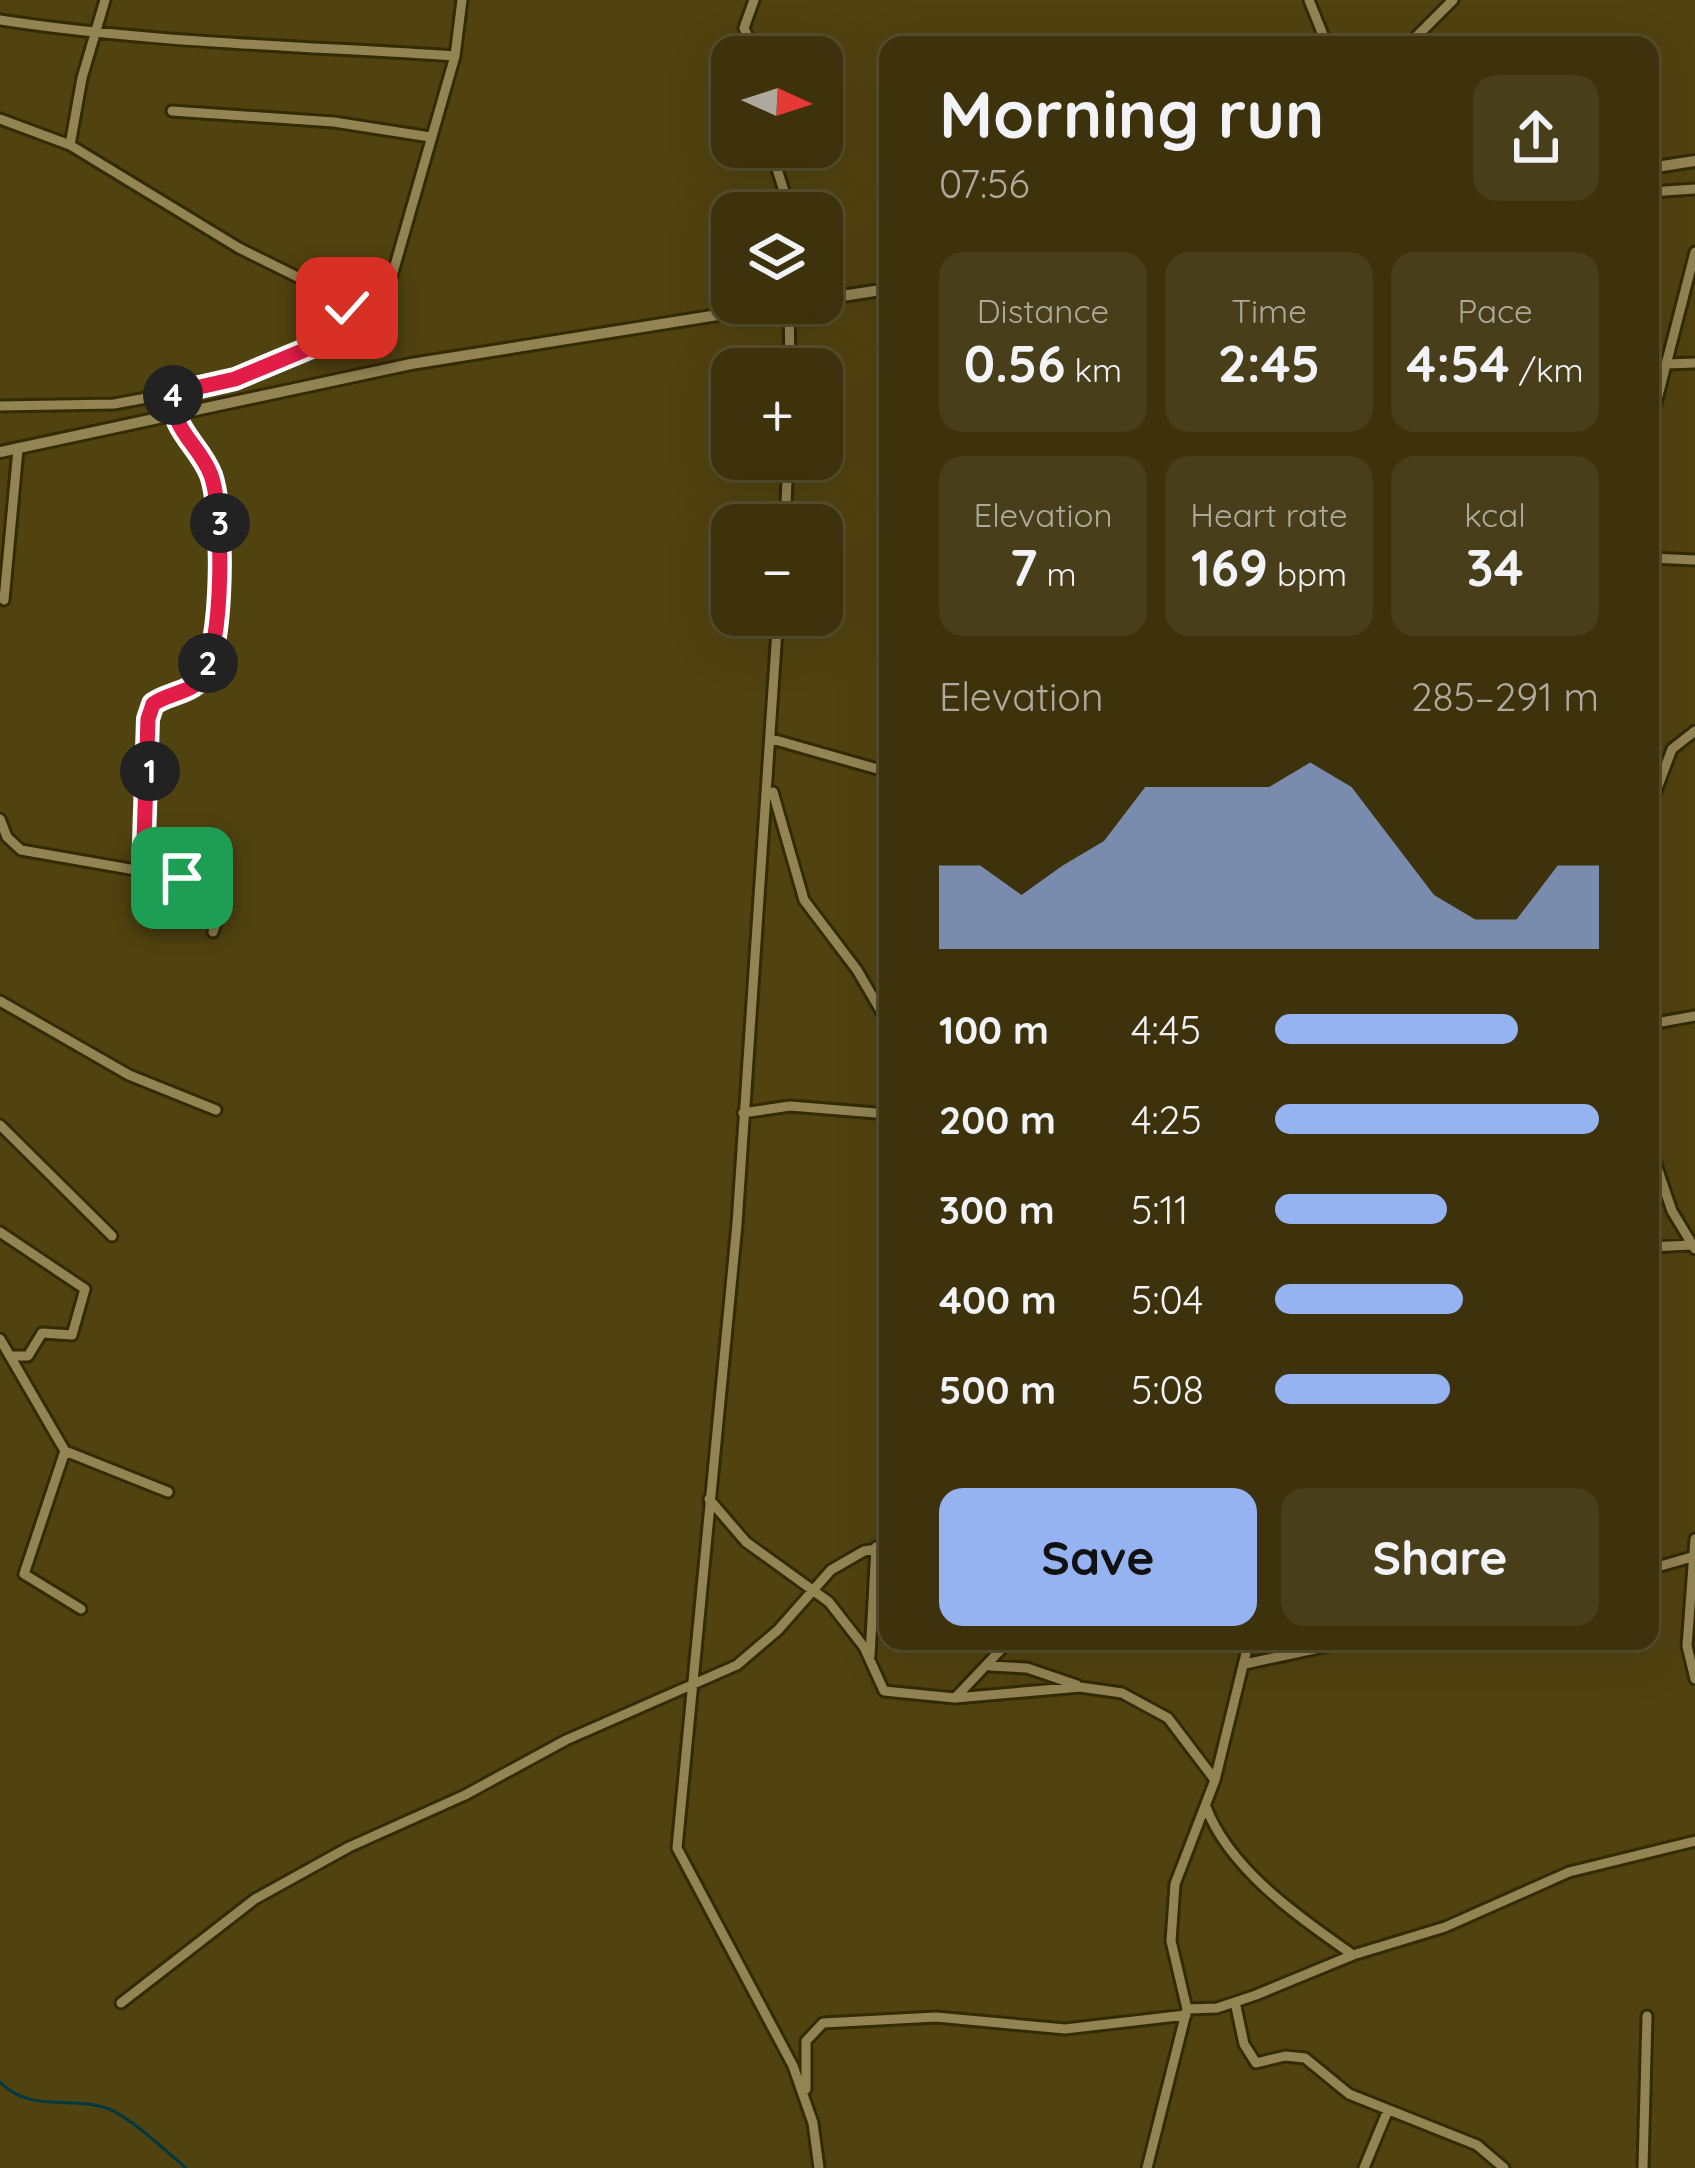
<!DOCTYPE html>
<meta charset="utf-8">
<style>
body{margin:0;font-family:Quicksand,sans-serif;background:#483e1a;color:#f1f3f6;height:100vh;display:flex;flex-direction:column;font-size:45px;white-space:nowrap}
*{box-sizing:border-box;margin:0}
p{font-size:39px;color:#adaa9d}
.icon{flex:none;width:66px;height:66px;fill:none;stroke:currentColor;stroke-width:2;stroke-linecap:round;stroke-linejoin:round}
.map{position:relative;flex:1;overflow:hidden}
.panel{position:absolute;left:879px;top:36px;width:780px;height:1614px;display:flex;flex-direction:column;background:#3d320c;border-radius:24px;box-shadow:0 12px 48px #0002,0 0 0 3px #564d2d}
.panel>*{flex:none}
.needle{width:78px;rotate:93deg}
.tools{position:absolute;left:711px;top:36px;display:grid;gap:24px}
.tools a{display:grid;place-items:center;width:132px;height:132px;border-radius:24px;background:#3d320c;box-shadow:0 12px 48px #0002,0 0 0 3px #564d2d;font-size:60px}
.pin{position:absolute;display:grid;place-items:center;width:102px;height:102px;color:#fff;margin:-51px;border-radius:24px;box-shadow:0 6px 18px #0006}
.km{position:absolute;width:60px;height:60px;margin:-30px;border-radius:50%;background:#222;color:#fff;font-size:33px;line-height:60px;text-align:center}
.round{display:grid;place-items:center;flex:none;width:126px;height:126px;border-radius:24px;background:#483e1a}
.summary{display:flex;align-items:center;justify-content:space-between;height:204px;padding:0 60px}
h1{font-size:66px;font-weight:700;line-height:90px}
.stats{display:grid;grid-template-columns:repeat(3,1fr);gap:18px;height:204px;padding:12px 60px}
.stats div{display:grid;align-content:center;border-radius:24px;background:#483e1a;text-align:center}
.stats b{font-size:51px;font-weight:700}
.stats small{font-size:33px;font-weight:400}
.stats p{font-size:33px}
.chart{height:336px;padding:24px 60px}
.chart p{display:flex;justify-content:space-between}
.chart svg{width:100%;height:216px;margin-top:12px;fill:#95b2f1;opacity:.7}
.primary-button{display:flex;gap:24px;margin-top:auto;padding:24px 60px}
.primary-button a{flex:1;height:138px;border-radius:24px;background:#95b2f1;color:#111;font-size:48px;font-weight:700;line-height:138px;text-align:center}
.primary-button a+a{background:#483e1a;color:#f1f3f6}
ul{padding:0 60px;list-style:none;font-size:39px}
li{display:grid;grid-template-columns:192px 144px 1fr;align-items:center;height:90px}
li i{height:30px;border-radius:15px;background:#95b2f1}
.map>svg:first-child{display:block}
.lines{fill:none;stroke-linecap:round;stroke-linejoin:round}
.stream{stroke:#003943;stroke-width:3}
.minor-casing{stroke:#342a03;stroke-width:15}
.tertiary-casing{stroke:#342a03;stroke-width:16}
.minor{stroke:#938454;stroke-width:9}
.tertiary{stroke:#938454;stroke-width:10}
.route-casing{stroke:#fff;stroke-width:24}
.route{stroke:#e11d48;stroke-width:15}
</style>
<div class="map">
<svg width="1695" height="2168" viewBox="0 0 1695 2168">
<rect width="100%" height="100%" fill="#514310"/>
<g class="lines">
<!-- stream -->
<path class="stream" d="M0,2082C31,2114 73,2095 109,2109C130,2117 168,2153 186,2168"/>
<!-- minor casing -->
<g class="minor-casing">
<path id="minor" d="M754,0L744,28L757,57
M1309,0L1327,45
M0,20C149,43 304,46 455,56
M1330,45H1350
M1408,45L1453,0
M172,111L334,122L430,137
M0,119L70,145L239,248L338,297L355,329
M70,145L82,78L105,0
M770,147L791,213
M1650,192L1695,189
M789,303L790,369
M1666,364L1695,363
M0,406L114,404L201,388L235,379L366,321L392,276L455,56L462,0
M1650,427L1695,252
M785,525L788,459
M1650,558L1695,560
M4,600L18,449
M778,615L737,1224L677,1848L793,2066L813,2123L819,2168
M772,739L888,772
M773,792L804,900L857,970L888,1023
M1650,807L1672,749L1695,731
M0,819L7,837L21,850L216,884L223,903L213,932
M143,870L150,710C163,691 189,693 204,675C225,621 230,533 212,477C201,445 170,431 174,393
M0,1001L129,1075L216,1110
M1650,1024L1695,1016
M743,1113L790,1106L888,1114
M0,1125L112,1236
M1650,1147L1672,1211L1695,1249
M0,1232L85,1289L72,1335L42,1333L28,1356H10
M1650,1247L1690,1245
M0,1339L65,1451L24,1574L81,1609
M65,1451L168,1492
M709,1499L746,1542L829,1602L864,1647L884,1691L955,1698L1080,1687L1122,1693L1168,1718L1215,1780
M1695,1539L1687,1646L1695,1679
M1650,1569L1695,1556
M870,1656L876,1547
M1245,1664L1352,1641
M990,1666L1027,1668L1077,1685
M955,1698L1009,1641
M1206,1807C1230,1870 1299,1917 1353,1955
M1235,2002L1244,2044L1256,2063L1285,2056L1305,2058L1349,2094L1477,2145L1504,2168
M121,2003L255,1899L349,1847L465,1795L566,1740L737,1665L778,1630L831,1570L864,1551L888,1547
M1187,2009L1217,2008L1256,1995L1353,1955L1445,1927L1569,1872L1695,1841
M806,2089V2041L823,2023L936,2017L1065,2029L1186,2015
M1147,2168L1187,2009L1171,1941L1175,1884L1215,1780L1249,1641
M1364,2168L1388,2110
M1643,2168L1647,2016"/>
</g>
<!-- tertiary casing -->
<g class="tertiary-casing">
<path id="tertiary" d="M1650,168L1695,161
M822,299L888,289
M0,452L411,364L793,303"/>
</g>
<!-- minor -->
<use href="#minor" class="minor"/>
<!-- tertiary -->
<use href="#tertiary" class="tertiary"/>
</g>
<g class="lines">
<!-- route casing -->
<g class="route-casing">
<path id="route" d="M182,878L143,871L148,719L153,704C168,693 191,693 202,678C224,647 224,511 211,475C199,444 171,431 173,393L235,379L355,329L347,308"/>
</g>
<!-- route -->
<use href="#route" class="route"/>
</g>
</svg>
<div class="tools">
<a><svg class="needle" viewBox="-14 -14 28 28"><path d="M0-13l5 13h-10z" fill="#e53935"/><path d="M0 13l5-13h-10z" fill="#adaa9d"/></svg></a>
<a><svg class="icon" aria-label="layers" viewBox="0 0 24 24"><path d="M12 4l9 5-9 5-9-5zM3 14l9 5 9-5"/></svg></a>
<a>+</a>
<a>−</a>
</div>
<div class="pin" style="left:182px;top:878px;background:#1e9e55"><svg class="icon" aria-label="arrive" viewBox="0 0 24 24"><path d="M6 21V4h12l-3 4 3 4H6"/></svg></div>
<div class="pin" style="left:347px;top:308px;background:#d93025"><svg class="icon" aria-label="check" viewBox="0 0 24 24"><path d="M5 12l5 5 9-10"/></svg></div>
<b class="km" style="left:150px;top:771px">1</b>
<b class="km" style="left:208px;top:663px">2</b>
<b class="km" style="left:220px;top:523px">3</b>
<b class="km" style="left:173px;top:395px">4</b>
<section class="panel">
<div class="summary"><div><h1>Morning run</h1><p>07:56</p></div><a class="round"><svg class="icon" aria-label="share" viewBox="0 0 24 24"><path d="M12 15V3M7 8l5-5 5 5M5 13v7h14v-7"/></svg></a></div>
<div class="stats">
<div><p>Distance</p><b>0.56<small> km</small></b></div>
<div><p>Time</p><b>2:45</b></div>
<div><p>Pace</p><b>4:54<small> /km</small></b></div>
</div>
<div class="stats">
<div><p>Elevation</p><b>7<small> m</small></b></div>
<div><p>Heart rate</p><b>169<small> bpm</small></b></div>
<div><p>kcal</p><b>34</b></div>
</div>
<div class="chart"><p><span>Elevation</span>285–291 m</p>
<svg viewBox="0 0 160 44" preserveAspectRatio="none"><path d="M0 44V27L10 27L20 33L30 27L40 22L50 11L60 11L70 11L80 11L90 6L100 11L110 22L120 33L130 38L140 38L150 27L160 27V44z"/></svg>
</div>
<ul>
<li><b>100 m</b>4:45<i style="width:75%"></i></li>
<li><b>200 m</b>4:25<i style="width:100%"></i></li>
<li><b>300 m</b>5:11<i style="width:53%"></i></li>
<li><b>400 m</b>5:04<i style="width:58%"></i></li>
<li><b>500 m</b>5:08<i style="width:54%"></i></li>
</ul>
<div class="primary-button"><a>Save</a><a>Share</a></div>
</section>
</div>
